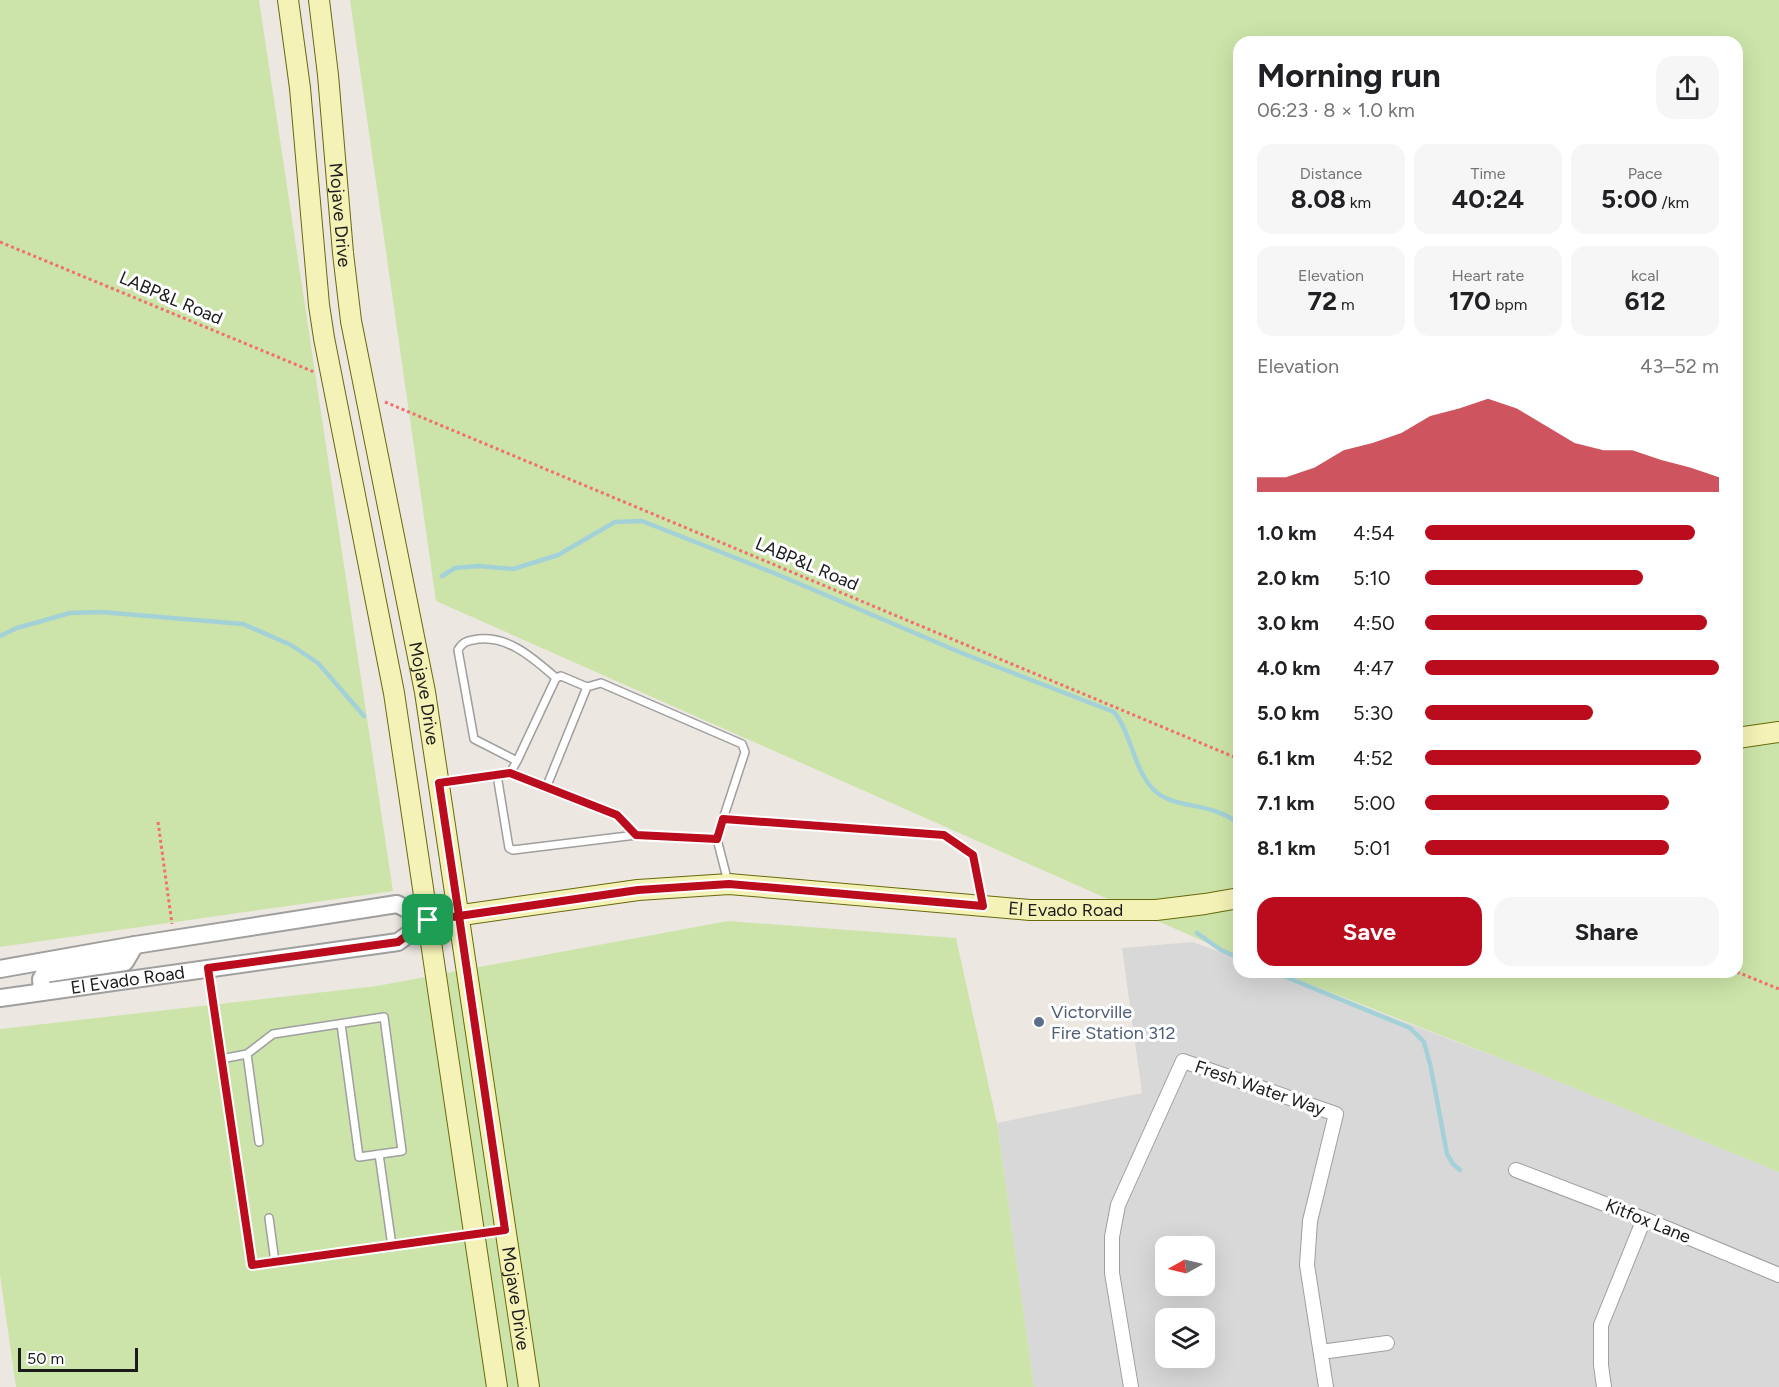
<!DOCTYPE html>
<meta charset="utf-8">
<style>
body{margin:0;font-family:Figtree,sans-serif;background:#f6f6f6;color:#202124;height:100vh;display:flex;flex-direction:column;font-size:22px;white-space:nowrap}
*{box-sizing:border-box;margin:0}
p{font-size:20px;color:#757577}
.icon{flex:none;width:33px;height:33px;fill:none;stroke:currentColor;stroke-width:2;stroke-linecap:round;stroke-linejoin:round}
.map{position:relative;flex:1;overflow:hidden}
.drawer{position:absolute;left:1233px;top:36px;width:510px;height:942px;display:flex;flex-direction:column;background:#fff;border-radius:18px;box-shadow:0 6px 24px #0002}
.drawer>*{flex:none}
.needle{width:39px;rotate:262deg}
.controls{position:absolute;left:1155px;top:1236px;display:grid;gap:12px}
.controls a{display:grid;place-items:center;width:60px;height:60px;border-radius:12px;background:#fff;box-shadow:0 6px 24px #0002;font-size:30px}
.scale{position:absolute;left:18px;bottom:15px;width:120px;box-sizing:border-box;padding-left:6px;border:3px solid #1b1b1b;border-top:0;font-size:16px;line-height:21px;white-space:nowrap;color:#1b1b1b;-webkit-text-stroke:4px #fff;paint-order:stroke}
.pin{position:absolute;display:grid;place-items:center;width:51px;height:51px;color:#fff;margin:-26px;border-radius:12px;box-shadow:0 3px 9px #0006}
.round{display:grid;place-items:center;flex:none;width:63px;height:63px;border-radius:18px;background:#f6f6f6}
.summary{display:flex;align-items:center;justify-content:space-between;height:102px;padding:0 24px}
h1{font-size:33px;font-weight:700;line-height:45px}
.stats{display:grid;grid-template-columns:repeat(3,1fr);gap:9px;height:102px;padding:6px 24px}
.stats div{display:grid;align-content:center;border-radius:15px;background:#f6f6f6;text-align:center}
.stats b{font-size:26px;font-weight:700}
.stats small{font-size:16px;font-weight:400}
.stats p{font-size:16px}
.chart{height:168px;padding:12px 24px}
.chart p{display:flex;justify-content:space-between}
.chart svg{width:100%;height:108px;margin-top:6px;fill:#ba0c1c;opacity:.7}
.button{display:flex;gap:12px;margin-top:auto;padding:12px 24px}
.button a{flex:1;height:69px;border-radius:18px;background:#ba0c1c;color:#fff;font-size:24px;font-weight:700;line-height:69px;text-align:center}
.button a+a{background:#f6f6f6;color:#202124}
ul{padding:0 24px;list-style:none;font-size:20px}
li{display:grid;grid-template-columns:96px 72px 1fr;align-items:center;height:45px}
li i{height:15px;border-radius:8px;background:#ba0c1c}
.map>svg:first-child{display:block}
.residential{fill:#d9d8d8;fill-rule:evenodd}
.grass{fill:#cce4a9}
.lines{fill:none;stroke-linecap:round;stroke-linejoin:round}
.stream{stroke:#a4d1d8;stroke-width:4.5}
.service-casing{stroke:#9f9f9f;stroke-width:10}
.minor-casing{stroke:#9f9f9f;stroke-width:16}
.tertiary-casing{stroke:#9f9f9f;stroke-width:20}
.secondary-casing{stroke:#68690b;stroke-width:22}
.path{stroke:#f16f6e;stroke-width:3;stroke-dasharray:3 3;stroke-linecap:butt}
.service{stroke:#fff;stroke-width:7}
.minor{stroke:#fff;stroke-width:14}
.tertiary{stroke:#fff;stroke-width:16}
.secondary{stroke:#f5f2b7;stroke-width:20}
.route-casing{stroke:#fff;stroke-width:12}
.route{stroke:#ba0c1c;stroke-width:8}
.service-dot{fill:#5c6f8a;stroke:#fff;stroke-width:2}
.labels{text-anchor:middle;dominant-baseline:central;stroke-width:6;stroke-linejoin:round;paint-order:stroke}
.street-label{font-size:18px;fill:#1b1b1b;stroke:#fff}
.service-label{font-size:18px;fill:#4e5e75;stroke:#fff;text-anchor:start}
</style>
<div class="map">
<svg width="1779" height="1387" viewBox="0 0 1779 1387">
<rect width="100%" height="100%" fill="#ece8e1"/>
<!-- residential -->
<path class="residential" d="M1193,942L1239,959V972H1273L1528,1069L1779,1172V1387H1034L997,1123L1142,1093L1122,948ZM1166,1246H1204V1286H1166ZM1166,1318H1204V1358H1166Z"/>
<!-- grass -->
<path class="grass" d="M0,0H259L393,891L0,947Z
M350,0H1779V1172L1528,1069L1278,972H1737V42H1239V957L436,601Z
M728,921L956,938L997,1123L1034,1387H16L0,1275V1029L377,986Z"/>
<g class="lines">
<!-- stream -->
<path class="stream" d="M442,576L455,568L479,566L513,569L558,555L615,522L642,521L774,573L964,654L1114,712C1132,734 1133,769 1154,790C1174,810 1212,801 1239,824
M0,636L17,628L70,613L101,612L243,624L291,645L318,663L364,716
M1197,933L1221,950L1239,958
M1274,972L1410,1028L1424,1042L1431,1068L1447,1154L1453,1164L1460,1170"/>
<!-- service casing -->
<g class="service-casing">
<path id="service" d="M587,687L601,683L742,744L745,752L723,819
M517,761L474,739L458,650C462,643 466,641 473,640C506,633 533,658 556,678
M510,773L546,788
M439,783L510,773L517,761L556,678L561,676L587,687L546,788L617,815L636,835L513,850L509,848L497,775
M636,835L717,839
M728,882L717,839L723,819L944,835L973,855L983,905
M208,970L252,1265L472,1234
M247,1054L259,1142
M221,1059L247,1054L273,1034L384,1017L402,1151L359,1157L341,1024
M379,1154L392,1246
M269,1218L275,1262"/>
</g>
<!-- minor casing -->
<g class="minor-casing">
<path id="minor" d="M1516,1170L1644,1219L1779,1275
M1321,1352L1387,1343
M1131,1387L1112,1273V1237L1118,1205L1183,1061L1336,1114L1310,1221L1307,1265L1326,1387
M1604,1387L1601,1365V1325L1644,1219"/>
</g>
<!-- tertiary casing -->
<g class="tertiary-casing">
<g id="tertiary">
<path d="M0,969L135,945L397,904L428,920"/>
<path d="M42,992L41,979L44,974L125,962L135,945"/>
<path id="s1" d="M0,998L398,942L428,920L438,919"/>
</g>
</g>
<!-- secondary casing -->
<g class="secondary-casing">
<g id="secondary">
<path d="M288,0L300,88L319,305L324,338L394,693L497,1387"/>
<path id="s2" d="M319,0L328,75L343,253L351,321L425,692L529,1387"/>
<path d="M1737,738L1779,732"/>
<path id="s3" d="M448,917L638,890L729,884L1030,910H1156L1205,904L1239,898"/>
</g>
</g>
<!-- path -->
<path class="path" d="M0,242L314,372
M385,402L1239,759
M158,822L172,924
M1737,972L1779,989"/>
<!-- service -->
<use href="#service" class="service"/>
<!-- minor -->
<use href="#minor" class="minor"/>
<!-- tertiary -->
<use href="#tertiary" class="tertiary"/>
<!-- secondary -->
<use href="#secondary" class="secondary"/>
</g>
<g class="lines">
<!-- route casing -->
<g class="route-casing">
<path id="route" d="M428,920L398,942L208,968L252,1265L505,1230L459,916L638,890L729,884L983,906L973,855L944,835L723,819L717,839L636,835L617,815L510,773L439,783L459,916L428,920"/>
</g>
<!-- route -->
<use href="#route" class="route"/>
</g>
<!-- markers -->
<circle class="service-dot" cx="1039" cy="1022" r="6"/>
<g class="labels">
<!-- street labels -->
<g class="street-label">
<text stroke="none"><textPath href="#s2" startOffset="216">Mojave Drive</textPath></text>
<text transform="translate(171 298) rotate(23)">LABP&amp;L Road</text>
<text transform="translate(807 564) rotate(23)">LABP&amp;L Road</text>
<text stroke="none"><textPath href="#s2" startOffset="702">Mojave Drive</textPath></text>
<text stroke="none"><textPath href="#s3" startOffset="621">El Evado Road</textPath></text>
<text stroke="none"><textPath href="#s1" startOffset="129">El Evado Road</textPath></text>
<text transform="translate(1260 1088) rotate(19)">Fresh Water Way</text>
<text transform="translate(1648 1221) rotate(22)">Kitfox Lane</text>
<text stroke="none"><textPath href="#s2" startOffset="1314">Mojave Drive</textPath></text>
</g>
<!-- service labels -->
<g class="service-label">
<text x="1051" y="1012">Victorville<tspan x="1051" dy="21">Fire Station 312</tspan></text>
</g>
</g>
</svg>
<div class="controls">
<a><svg class="needle" viewBox="-14 -14 28 28"><path d="M0-13l5 13h-10z" fill="#e53935"/><path d="M0 13l5-13h-10z" fill="#757577"/></svg></a>
<a><svg class="icon" aria-label="layers" viewBox="0 0 24 24"><path d="M12 4l9 5-9 5-9-5zM3 14l9 5 9-5"/></svg></a>
</div>
<div class="scale">50 m</div>
<div class="pin" style="left:428px;top:920px;background:#1e9e55"><svg class="icon" aria-label="arrive" viewBox="0 0 24 24"><path d="M6 21V4h12l-3 4 3 4H6"/></svg></div>
<section class="drawer">
<div class="summary"><div><h1>Morning run</h1><p>06:23 · 8 × 1.0 km</p></div><a class="round"><svg class="icon" aria-label="share" viewBox="0 0 24 24"><path d="M12 15V3M7 8l5-5 5 5M5 13v7h14v-7"/></svg></a></div>
<div class="stats">
<div><p>Distance</p><b>8.08<small> km</small></b></div>
<div><p>Time</p><b>40:24</b></div>
<div><p>Pace</p><b>5:00<small> /km</small></b></div>
</div>
<div class="stats">
<div><p>Elevation</p><b>72<small> m</small></b></div>
<div><p>Heart rate</p><b>170<small> bpm</small></b></div>
<div><p>kcal</p><b>612</b></div>
</div>
<div class="chart"><p><span>Elevation</span>43–52 m</p>
<svg viewBox="0 0 160 44" preserveAspectRatio="none"><path d="M0 44V38L10 38L20 34L30 27L40 24L50 20L60 13L70 10L80 6L90 10L100 17L110 24L120 27L130 27L140 31L150 34L160 38V44z"/></svg>
</div>
<ul>
<li><b>1.0 km</b>4:54<i style="width:92%"></i></li>
<li><b>2.0 km</b>5:10<i style="width:74%"></i></li>
<li><b>3.0 km</b>4:50<i style="width:96%"></i></li>
<li><b>4.0 km</b>4:47<i style="width:100%"></i></li>
<li><b>5.0 km</b>5:30<i style="width:57%"></i></li>
<li><b>6.1 km</b>4:52<i style="width:94%"></i></li>
<li><b>7.1 km</b>5:00<i style="width:83%"></i></li>
<li><b>8.1 km</b>5:01<i style="width:83%"></i></li>
</ul>
<div class="button"><a>Save</a><a>Share</a></div>
</section>
</div>
